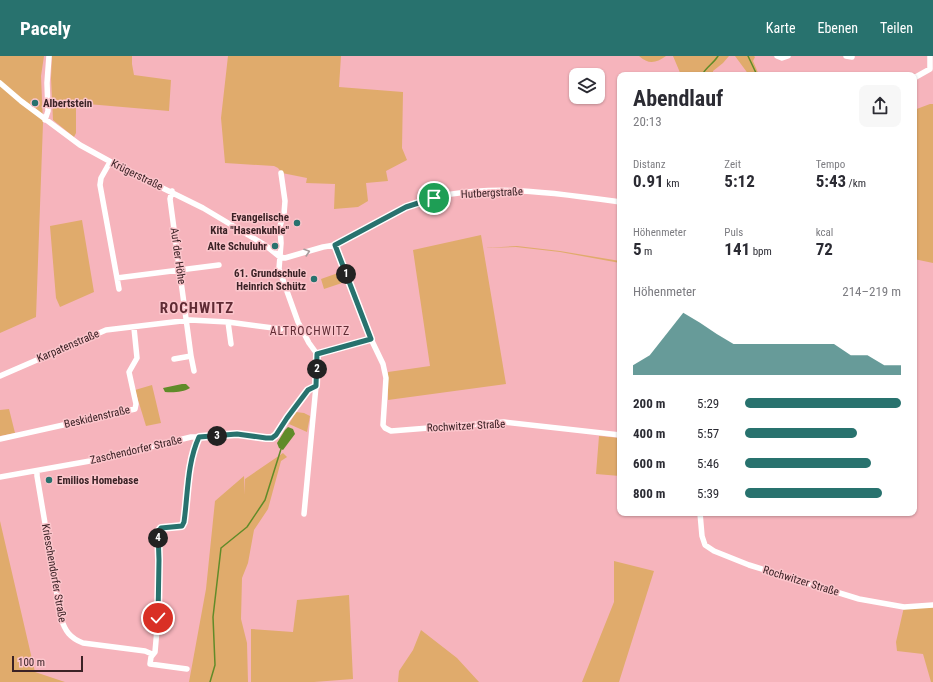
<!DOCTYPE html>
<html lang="de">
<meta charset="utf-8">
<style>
body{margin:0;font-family:"Roboto Condensed",sans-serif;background:#f7f7f7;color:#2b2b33;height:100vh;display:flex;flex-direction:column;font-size:15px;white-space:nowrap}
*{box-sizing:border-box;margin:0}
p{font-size:13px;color:#7c7c81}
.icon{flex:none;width:22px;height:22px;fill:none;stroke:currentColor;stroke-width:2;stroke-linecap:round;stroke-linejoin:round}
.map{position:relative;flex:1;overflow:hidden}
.side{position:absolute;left:617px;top:16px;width:300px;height:444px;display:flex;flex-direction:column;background:#fff;border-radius:8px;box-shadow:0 1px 3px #0004}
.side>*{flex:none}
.tools{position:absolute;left:569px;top:12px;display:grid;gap:8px}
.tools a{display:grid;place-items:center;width:36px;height:36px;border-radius:8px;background:#fff;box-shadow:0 1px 3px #0004;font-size:20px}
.scale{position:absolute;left:12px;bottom:10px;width:71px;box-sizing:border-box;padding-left:4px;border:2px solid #3b2226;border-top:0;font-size:11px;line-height:14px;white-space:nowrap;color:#3b2226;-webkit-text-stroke:3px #fbc5cb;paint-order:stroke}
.pin{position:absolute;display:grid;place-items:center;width:34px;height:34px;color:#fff;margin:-17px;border:2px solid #fff;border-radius:50%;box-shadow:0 1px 4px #0007}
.km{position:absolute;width:20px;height:20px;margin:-10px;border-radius:50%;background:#222;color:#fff;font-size:11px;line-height:20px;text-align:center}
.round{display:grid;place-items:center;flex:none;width:42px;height:42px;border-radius:8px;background:#f7f7f7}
.head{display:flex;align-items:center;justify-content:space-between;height:68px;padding:0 16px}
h1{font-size:22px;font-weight:700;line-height:30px}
.stats{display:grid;grid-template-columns:repeat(3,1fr);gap:6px;height:68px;padding:4px 16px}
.stats div{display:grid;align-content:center}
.stats b{font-size:17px;font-weight:700}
.stats small{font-size:11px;font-weight:400}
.stats p{font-size:11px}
.chart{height:112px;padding:8px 16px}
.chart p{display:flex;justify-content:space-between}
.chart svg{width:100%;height:72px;margin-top:4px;fill:#28726e;opacity:.7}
ul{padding:0 16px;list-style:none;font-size:13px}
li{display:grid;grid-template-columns:64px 48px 1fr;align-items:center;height:30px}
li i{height:10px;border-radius:5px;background:#28726e}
header{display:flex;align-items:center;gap:24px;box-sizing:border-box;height:56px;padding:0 20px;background:#28726e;color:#fff}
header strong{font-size:19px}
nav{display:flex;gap:22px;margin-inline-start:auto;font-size:14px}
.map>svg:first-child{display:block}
.green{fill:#e0ab6c}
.water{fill:#608b29}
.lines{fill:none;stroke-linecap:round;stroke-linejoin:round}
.stream{stroke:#608b29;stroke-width:1.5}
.minor{stroke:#fff;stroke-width:5.5}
.oneway{stroke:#a79c9d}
.route-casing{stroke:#fff;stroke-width:8}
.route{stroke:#28726e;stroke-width:5}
.poi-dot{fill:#28726e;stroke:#fbc5cb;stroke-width:1.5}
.labels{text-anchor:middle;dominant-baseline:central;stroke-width:3;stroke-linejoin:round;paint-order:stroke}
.poi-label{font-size:11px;font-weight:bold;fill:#3b2226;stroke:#fbc5cb;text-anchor:end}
.street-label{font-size:11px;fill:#3b2226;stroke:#fbc5cb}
.neighbourhood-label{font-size:12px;letter-spacing:1px;fill:#602b34;stroke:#fbc5cb}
.district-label{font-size:15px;font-weight:bold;letter-spacing:1px;fill:#602b34;stroke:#fbc5cb}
</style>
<header>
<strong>Pacely</strong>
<nav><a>Karte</a><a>Ebenen</a><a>Teilen</a></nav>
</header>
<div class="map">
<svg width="933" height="626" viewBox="0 0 933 626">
<rect width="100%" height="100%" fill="#f6b4bc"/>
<!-- green -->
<path class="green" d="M0,0H44L41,20L43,67L36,261L0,277Z
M52,0H132V8L134,19L171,24L169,55L76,47V77L74,81L53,64L51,22Z
M228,0H341L339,31L403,36L402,92L407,104L386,115L388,125L366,127L368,145L358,151L334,153L335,128L306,127L307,122L282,117L278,112L274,110L225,107L221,62Z
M639,0H666C656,7 649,9 639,0Z
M673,0H729L723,7L713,15V19H681Z
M735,0H754L755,1L753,5L759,19H749Z
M930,48H933V207L914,203V54Z
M82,164L94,236L60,251L56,242L50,170Z
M481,179L506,328L388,344V316L430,310L413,194Z
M517,190L560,195L620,205V207L560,196L516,191L484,192Z
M338,217L342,227L324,233L321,223Z
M152,329L161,367L146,370L135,334Z
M9,353L15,377L0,380V354Z
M296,356L304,357L310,360L307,376L289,368Z
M599,380L620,382V420L596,418Z
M283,397L287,401L281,405L268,453L254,474L248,507L242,522L241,563L247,587L248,626H189L206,533L215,445L244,420L245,439V423Z
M0,465L35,616L65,626H0Z
M614,505L654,515L619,626H582L614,546Z
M349,539L353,623L314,626H251V573L293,576L297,544Z
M933,549V626H931L923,598L897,595L896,586L904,551Z
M421,574L457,602L479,626H398L399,615L413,594Z"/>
<!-- water -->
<path class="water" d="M182,328H186L190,332C184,336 173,337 165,336L163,332Z
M288,371L293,373L295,378L283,394L279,392L277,387L285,374Z"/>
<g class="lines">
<!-- stream -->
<path class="stream" d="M748,0L757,19
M702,19C706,11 713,8 718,0
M210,626L215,609L213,561L221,492L247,471L265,444L281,393"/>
<!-- minor -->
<path class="minor" d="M777,0L782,2L788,0
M846,0L852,1
M914,22L930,13V0
M0,27L21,45L80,89L122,112L203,152L265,189L280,201L285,202L323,191L335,189C351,181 367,172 383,163C391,159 399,153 407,150C474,124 551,136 620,146
M45,64L48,55L47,27L49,0
M110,106L101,122L100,129L117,222L219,209
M281,117L285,145L284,158L280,170L281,187L279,213L298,266L309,287L317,298L316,330L304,458
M172,135L170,143L191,300L194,315
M335,189L371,283L383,308L386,322L383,369L385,372L391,375L504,366L620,379
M117,222L119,233
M228,266L231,288
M317,298L371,283
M174,303L191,300
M0,320L106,274L190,264L228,266L281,273
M0,383L135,353L136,348L129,316L137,302L134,272
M37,416V420L61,562C65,575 70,582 83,587L145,595L152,598
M0,421L101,403L191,381H205L237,378L266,382H272L276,379L287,362L308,334L316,330
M700,457L702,480L705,489L714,495L749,509L859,543L904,551L933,549
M187,613L150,608L151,601L155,596L158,562L159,504L158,476L161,472L182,470L184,466C187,438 187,407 199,381"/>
</g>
<!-- one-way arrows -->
<defs><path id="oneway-chevron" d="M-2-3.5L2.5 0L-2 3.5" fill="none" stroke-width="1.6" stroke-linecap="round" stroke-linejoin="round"/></defs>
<use class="oneway" href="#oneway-chevron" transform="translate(307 196) rotate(-18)"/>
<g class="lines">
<!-- route casing -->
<g class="route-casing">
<path id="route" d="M158,562L159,504L158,476L161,472L182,470L184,466C188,438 187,407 199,381L237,378L266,382H272L276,379L287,362L308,334L316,330L317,298L371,283L335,189L406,151L434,142"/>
</g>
<!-- route -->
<use href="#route" class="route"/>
</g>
<!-- markers -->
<g class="poi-dot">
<circle cx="35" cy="47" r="4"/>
<circle cx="297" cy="167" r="4"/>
<circle cx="275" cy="190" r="4"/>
<circle cx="314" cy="223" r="4"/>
<circle cx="49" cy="424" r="4"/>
</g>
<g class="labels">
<!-- poi labels -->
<g class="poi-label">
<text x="43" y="47" text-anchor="start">Albertstein</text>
<text x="289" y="161">Evangelische<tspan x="289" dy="13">Kita "Hasenkuhle"</tspan></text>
<text x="267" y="190">Alte Schuluhr</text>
<text x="306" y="217">61. Grundschule<tspan x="306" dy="13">Heinrich Schütz</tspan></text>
<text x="57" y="424" text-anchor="start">Emilios Homebase</text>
</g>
<!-- street labels -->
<g class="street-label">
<text transform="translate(137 119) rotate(26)">Krügerstraße</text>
<text transform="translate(492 137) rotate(-3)">Hutbergstraße</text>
<text transform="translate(178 200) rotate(82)">Auf der Höhe</text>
<text transform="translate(68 290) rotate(-23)">Karpatenstraße</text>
<text transform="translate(97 361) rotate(-13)">Beskidenstraße</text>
<text transform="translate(466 370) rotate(-3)">Rochwitzer Straße</text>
<text transform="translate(136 394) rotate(-13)">Zaschendorfer Straße</text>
<text transform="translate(54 517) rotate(80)">Krieschendorfer Straße</text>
<text transform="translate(801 525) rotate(17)">Rochwitzer Straße</text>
</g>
<!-- neighbourhood labels -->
<g class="neighbourhood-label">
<text x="310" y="275">ALTROCHWITZ</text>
</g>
<!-- district labels -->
<g class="district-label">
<text x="197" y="252">ROCHWITZ</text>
</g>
</g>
</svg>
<div class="tools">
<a><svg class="icon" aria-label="layers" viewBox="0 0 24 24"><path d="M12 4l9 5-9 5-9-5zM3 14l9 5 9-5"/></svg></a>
</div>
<div class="scale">100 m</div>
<div class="pin" style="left:434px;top:142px;background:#1e9e55"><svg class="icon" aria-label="arrive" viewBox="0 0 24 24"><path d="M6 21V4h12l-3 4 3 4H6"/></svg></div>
<div class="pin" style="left:158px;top:562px;background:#d93025"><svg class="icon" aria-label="check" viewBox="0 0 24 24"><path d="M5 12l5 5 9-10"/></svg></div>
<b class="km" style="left:346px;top:218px">1</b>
<b class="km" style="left:317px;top:313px">2</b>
<b class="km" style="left:217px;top:380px">3</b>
<b class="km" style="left:158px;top:482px">4</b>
<section class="side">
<div class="head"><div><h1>Abendlauf</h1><p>20:13</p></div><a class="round"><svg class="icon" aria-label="share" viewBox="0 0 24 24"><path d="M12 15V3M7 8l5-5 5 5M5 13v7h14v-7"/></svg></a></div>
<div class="stats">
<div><p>Distanz</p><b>0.91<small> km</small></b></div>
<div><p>Zeit</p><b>5:12</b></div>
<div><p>Tempo</p><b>5:43<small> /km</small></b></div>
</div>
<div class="stats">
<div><p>Höhenmeter</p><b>5<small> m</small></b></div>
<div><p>Puls</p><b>141<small> bpm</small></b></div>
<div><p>kcal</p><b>72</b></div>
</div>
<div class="chart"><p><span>Höhenmeter</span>214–219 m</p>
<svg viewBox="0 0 160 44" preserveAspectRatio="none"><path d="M0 44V38L10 32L20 19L30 6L40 12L50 19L60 25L70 25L80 25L90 25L100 25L110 25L120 25L130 32L140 32L150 38L160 38V44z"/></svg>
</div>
<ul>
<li><b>200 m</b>5:29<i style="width:100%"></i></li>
<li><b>400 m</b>5:57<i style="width:72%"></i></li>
<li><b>600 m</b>5:46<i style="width:81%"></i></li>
<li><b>800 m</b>5:39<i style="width:88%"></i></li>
</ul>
</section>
</div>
